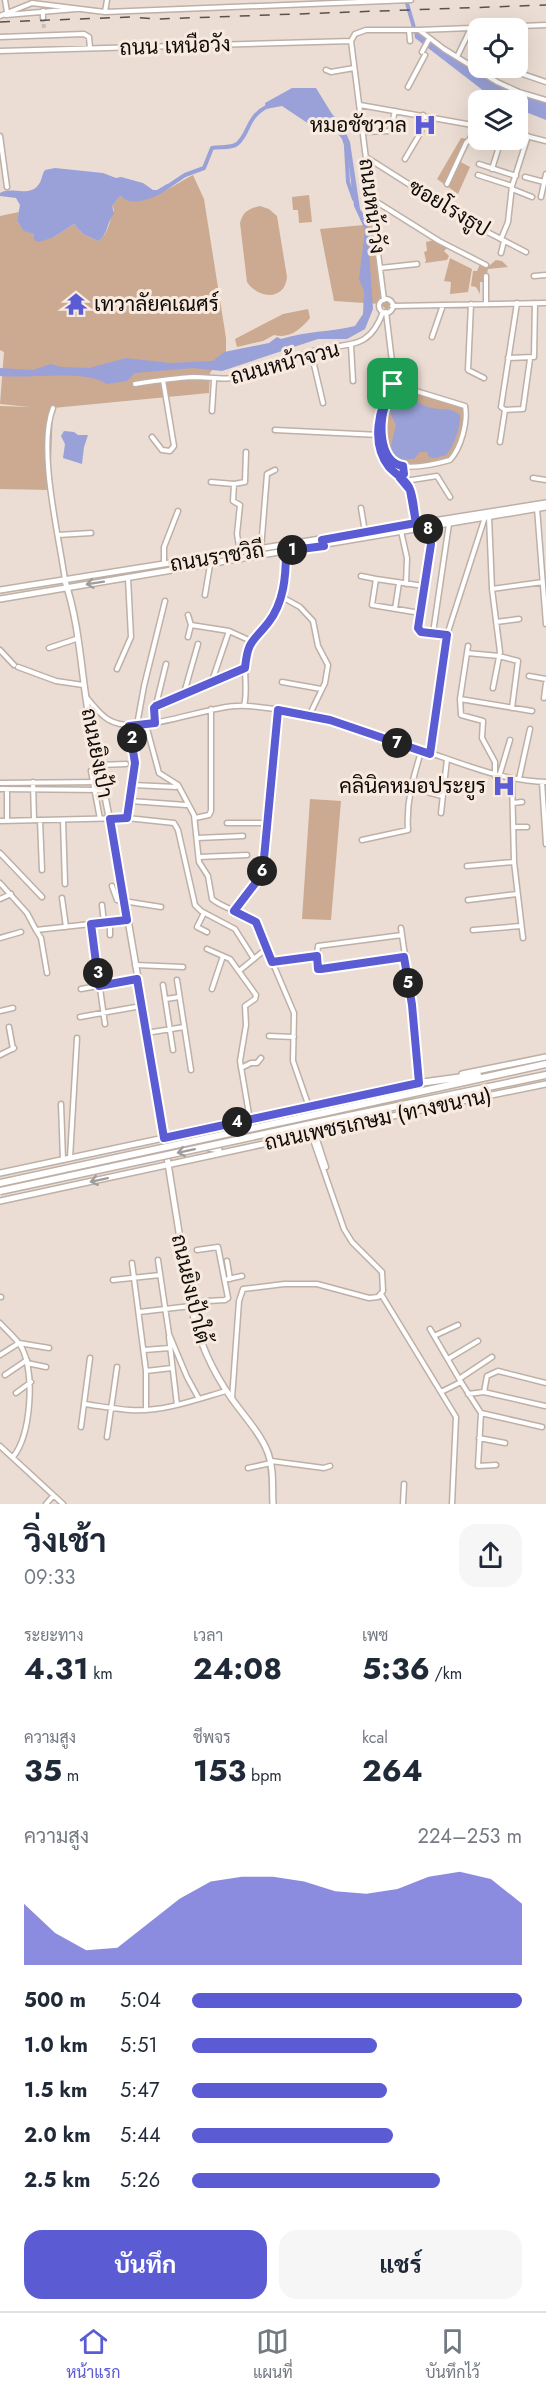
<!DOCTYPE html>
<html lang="th">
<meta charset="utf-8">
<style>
body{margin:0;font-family:Jost,Sarabun,sans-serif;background:#f6f6f7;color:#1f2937;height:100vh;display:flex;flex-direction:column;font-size:22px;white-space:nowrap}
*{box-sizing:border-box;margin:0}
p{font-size:20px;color:#747a83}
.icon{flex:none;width:33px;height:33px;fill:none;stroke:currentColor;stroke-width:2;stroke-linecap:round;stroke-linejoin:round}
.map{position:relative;height:1504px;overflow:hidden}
.details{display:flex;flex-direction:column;background:#fff;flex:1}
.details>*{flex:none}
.controls{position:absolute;left:468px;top:18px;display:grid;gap:12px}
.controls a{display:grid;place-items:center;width:60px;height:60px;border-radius:12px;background:#fff;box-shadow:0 6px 24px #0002;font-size:30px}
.pin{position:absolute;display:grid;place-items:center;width:51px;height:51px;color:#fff;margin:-26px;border-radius:12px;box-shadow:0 3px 9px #0006}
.km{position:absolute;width:30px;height:30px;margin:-15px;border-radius:50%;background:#222;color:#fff;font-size:16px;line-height:30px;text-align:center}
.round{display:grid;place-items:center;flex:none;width:63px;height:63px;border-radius:18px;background:#f6f6f7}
.head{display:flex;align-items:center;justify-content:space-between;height:102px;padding:0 24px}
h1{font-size:33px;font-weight:700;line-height:45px}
.figures{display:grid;grid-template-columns:repeat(3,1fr);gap:9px;height:102px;padding:6px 24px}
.figures div{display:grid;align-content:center}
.figures b{font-size:30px;font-weight:700}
.figures small{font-size:16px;font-weight:400}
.figures p{font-size:16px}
.chart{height:168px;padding:12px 24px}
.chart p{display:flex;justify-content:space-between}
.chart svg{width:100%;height:108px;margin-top:6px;fill:#5b5cd4;opacity:.7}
.action{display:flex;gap:12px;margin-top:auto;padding:12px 24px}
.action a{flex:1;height:69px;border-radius:18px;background:#5b5cd4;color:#fff;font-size:24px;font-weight:700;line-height:69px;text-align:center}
.action a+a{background:#f6f6f7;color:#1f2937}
ul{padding:0 24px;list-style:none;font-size:20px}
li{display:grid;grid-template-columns:96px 72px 1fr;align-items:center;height:45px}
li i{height:15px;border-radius:8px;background:#5b5cd4}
.tabs{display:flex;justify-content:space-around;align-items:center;height:84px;border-top:2px solid #e0e1e3;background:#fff;font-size:16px;color:#747a83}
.tabs a{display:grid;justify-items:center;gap:3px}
.tabs .selected{color:#5b5cd4}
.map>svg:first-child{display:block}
.green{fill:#cbaa91}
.water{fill:#99a1d8}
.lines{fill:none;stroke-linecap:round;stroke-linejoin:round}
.canal{stroke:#99a1d8;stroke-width:4}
.minor-tunnel{stroke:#cabeb5;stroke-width:4;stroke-dasharray:4 2;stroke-linecap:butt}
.minor-casing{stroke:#beb0a6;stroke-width:7}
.major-casing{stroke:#beb0a6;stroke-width:8}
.highway-casing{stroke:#beb0a6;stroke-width:9}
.minor{stroke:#fff;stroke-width:4}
.major{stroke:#fff;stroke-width:5}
.highway{stroke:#fff;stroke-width:6}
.rail{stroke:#59514c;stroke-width:1.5;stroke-dasharray:10 10;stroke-linecap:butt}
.highway-bridge-casing{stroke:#beb0a6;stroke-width:9;stroke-linecap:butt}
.highway-bridge{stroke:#fff;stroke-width:6}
.oneway{stroke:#9f9d9c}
.route-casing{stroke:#fff;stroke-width:12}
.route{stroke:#5b5cd4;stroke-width:8}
.labels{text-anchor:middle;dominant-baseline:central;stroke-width:6;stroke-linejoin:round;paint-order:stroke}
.street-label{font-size:21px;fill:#0f0b08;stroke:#f9eae0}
.poi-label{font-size:21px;fill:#0f0b08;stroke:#f9eae0;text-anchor:end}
</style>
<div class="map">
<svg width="546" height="1504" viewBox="0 0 546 1504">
<rect width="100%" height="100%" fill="#ebddd3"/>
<!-- green -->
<path class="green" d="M461,138L469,139L457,160L470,167L458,194L437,179Z
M193,175L204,199L226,338V352L210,373L209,393L53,408L50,490L0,489V406L30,407L0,404L4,352L0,350V216L19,212L17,221C27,235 38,235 54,237L74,224L83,234L98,241C109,234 109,221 114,210L112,206L120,196C147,207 171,186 193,175Z
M309,195L312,222L299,223L298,210H293L292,197Z
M260,206L269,209L277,216L287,277C285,301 258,299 247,282L240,223C243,212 248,209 260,206Z
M375,224L385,301H388L390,306L387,310L380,304L334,301L320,229Z
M434,240L448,247L444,251L449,256L447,260L425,263L426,260L424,252L427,251L426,242Z
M450,258L472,269L468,292L450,294L451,282L444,281Z
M496,260L502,261L508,267L488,269L485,282H480V294L476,287L471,286L473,271H477L480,264L490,265Z
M308,309L310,318C300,330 289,339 274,335L263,341L237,347L235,339L283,314Z
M400,391L440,398L462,405L466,413C463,426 462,449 452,458C445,463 433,463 425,464C416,465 404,468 397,464C382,456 380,422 384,408C387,400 393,395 400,391Z
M310,799L341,801L331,920L302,919Z"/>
<!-- water -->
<path class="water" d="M414,31C421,32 466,66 477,73C498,86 522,96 546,103V120L518,109V100H499L489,95L415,38Z
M292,88H316L332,114L342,125L350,142L360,209L367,219L373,309L365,329L347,339H318L222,371L193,368L135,373L127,381L107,384C85,369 29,379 0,376V368L33,370L51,364L61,367L89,368L126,358L170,363L213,361L224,352L269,343L277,337L281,339C306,331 330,332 355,326L363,314L364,291L359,279L365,230L354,206L348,158L342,139L335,130L320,123L309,124L282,106L266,109L265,103Z
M55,168L103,173L116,178L121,177L143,183L153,190H157L167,184L170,187C162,195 140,204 129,201C125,200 123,197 120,196L112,206L114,214C106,223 109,234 98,241L83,234L74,224L54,237L39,242L34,240V234L24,231L17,221L20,205L16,198L0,196V193C11,186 30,198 39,184C42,180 42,174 45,170Z
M401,396C412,396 418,404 428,407C439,411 450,406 460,415C461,425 454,447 446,455L435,458L429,457L427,452H420L414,459L402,460L393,456L391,446L396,425L390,412L391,406Z
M64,431L74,432L78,435H88L84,447L82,464L63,458L65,444L61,436Z"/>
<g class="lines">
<!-- canal -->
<path class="canal" d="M406,0L415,31
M346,147L348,182L354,199
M167,187L185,175L204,168L212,148C220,146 230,149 237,144C250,133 246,117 268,106
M367,250L371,240L368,233"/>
<!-- minor-tunnel -->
<path class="minor-tunnel" d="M43,18L44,28"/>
<!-- minor casing -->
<g class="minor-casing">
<path id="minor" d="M5,0L7,12
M105,12L107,0
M6,15L76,9
M0,16L32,3L105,12L411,0
M43,18V11
M409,30L410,41
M419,30L546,25
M0,37L84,34L89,37L90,48
M351,41L384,300
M351,41L355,34L366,30H419L444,49L497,82L519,92L546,100
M0,51L351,41
M422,52L429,39
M457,57L471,28
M505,68L546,82
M326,70L331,72L354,68
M408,87L425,55
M360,105L478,126
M363,132L390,131L395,111
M518,134L546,141
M0,136L7,187
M366,157L470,223L526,252
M405,159L421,132L423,115
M479,164L516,176
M492,169L501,140
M478,175L512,186
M525,177L544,182
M447,184L466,143L470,139L475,125
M512,189L532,197
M541,197L546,174
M372,199L439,241L486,265
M501,239L508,222L512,186L528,136
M501,253L504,241
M380,268L417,264
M534,276L546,275
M379 306a7 7 0 1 1 14 0a7 7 0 1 1-14 0Z
M517,303L501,407L505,410L523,409L530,359
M471,304L468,370L484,378
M486,304V276
M392,306L546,303
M386,312L394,378L381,409L379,441L382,455L389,466L408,485L417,524
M432,337L443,305
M351,345L353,381
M311,352L323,403
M508,358L534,357L535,303
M135,384C154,381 174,378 194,377C211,377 227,381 244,376C268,370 290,358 313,351C347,341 368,353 383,312
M393,384L465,406C468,422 461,448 450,460C436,464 412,469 398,465C378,459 379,416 387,401C390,396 395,391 398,386
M53,408C37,448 59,536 65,580
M212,411L214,380
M275,430L379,435
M152,437L162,450L170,451L174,446L163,380
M500,442L505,410
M400,478L404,474L403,466
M533,478L546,480
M405,481L437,476L450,497
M211,482L234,484L233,501L240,505L237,534L241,559
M234,484L245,482L246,452
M361,508L365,532
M537,508L546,624
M489,517L492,589L500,652L493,688
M427,527L431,544L418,628L421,632L447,635
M401,531L407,558L406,584
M58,535L91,533
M261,549L267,474L275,470
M164,564V547L178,511
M361,576L376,579
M492,589L543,582
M205,595L210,565
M282,597L300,607L313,621L318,646L328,665L325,683L309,716
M395,609L399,583
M420,613L372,605L376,579L424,586
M188,615L191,625L229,631L251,641
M496,622L519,619
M433,633L449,524
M188,637L191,625
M468,646L460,699L532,711
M49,648L76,639
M0,650L14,665
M467,653L499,656L518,661L512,708
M18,667L56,681L83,685
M117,669L131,637L128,578
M529,676L546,679
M212,681L229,631
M282,682L321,689
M184,693L198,644
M87,698C94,706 100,715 109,720C140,738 208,703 247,706C316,711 380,737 445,758C479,770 510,781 546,782
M544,698L546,683
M460,699L461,715L483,721L482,738L495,762V776
M156,705L166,664
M244,706C249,686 241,666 248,647C252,636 263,631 269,622C284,600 286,577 286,551
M155,723L154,707L245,668
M137,725L144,686L165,601
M146,725L159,773L178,785L194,815L199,862L208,876L212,899C225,910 248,912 257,926L294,1013L293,1061L309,1107
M430,754L447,635L485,517
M99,765L126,764
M91,771L100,819
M499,777L510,740
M512,779L514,862L523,938
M519,779L530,729
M33,782L34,820
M542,782L546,844
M0,783L102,782
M133,785L176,787
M0,789L104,790
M427,792L442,796
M130,801L186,805
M513,803L522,802
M441,813L447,759
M127,818L135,763L129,726
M195,818L209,815L211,811V709
M40,820L42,870
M63,820L65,884
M0,821L127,818L174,823L178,830L195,905L201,911L235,929L254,959
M7,821V789
M227,823H268
M513,827H527
M197,838L243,836
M362,840L408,830C406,802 413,778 421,752
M0,853L42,897
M199,857L247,855
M467,866L514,862
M0,883L27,913L36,930L127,920
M112,886L117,900L161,907
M62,898L66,927
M0,899L11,894
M468,900L517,894
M102,905L104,923
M234,911L260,877L263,869L278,710
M204,913L197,927L207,932
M110,922V935
M91,924L105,1024
M401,928L412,1005L419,1082
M36,930L41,938L47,973
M473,930L521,926
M402,935L318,946L317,956L320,970L404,957
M0,938L21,932
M207,949L223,956L212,989
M223,956L230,959L256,995L255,999L245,1006L246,1025L240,1061L250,1120
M272,962L317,956
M135,965L183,967
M239,971L266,949
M177,980L191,1070
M163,985L173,1050
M81,989L137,979
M166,999L179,997
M0,1011L13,1008
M80,1017L141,1006
M9,1027L13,1049
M146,1033L184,1027
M269,1036L294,1037
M0,1055L14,1048
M241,1068L251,1063H257L261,1058
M61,1104L63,1160
M315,1133L326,1167
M70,1158L77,1038
M158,1260L169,1334L187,1377L199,1399
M227,1261L230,1279
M132,1263L146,1371V1409
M228,1279L242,1276
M113,1280L160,1275
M381,1294L456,1417L452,1504
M0,1297H1
M191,1302L225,1300L228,1298L218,1247L197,1250
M139,1312L191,1306
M0,1323C7,1331 17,1339 22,1348C35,1374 31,1435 13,1457
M430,1329L461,1382L441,1392
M434,1336L458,1325
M169,1337L177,1405
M144,1350L170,1348
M0,1355L19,1343L49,1348
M448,1359L478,1341
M27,1363L46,1367
M146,1371L172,1368
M5,1375L27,1360
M459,1379L492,1357
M461,1382L481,1413L478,1466L496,1465
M484,1392L545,1406
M16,1393L31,1382
M468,1394L484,1392L487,1376L498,1371L546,1383
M232,1399L239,1301L243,1289L284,1284H317L369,1298L378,1297L383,1291L382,1272L352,1242L344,1229L311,1134
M84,1404C99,1406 115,1409 130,1410C163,1412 195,1400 226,1391
M481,1413L542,1427
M81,1427L90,1358
M107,1437L117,1367
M479,1438L505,1443
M0,1446L63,1504
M271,1461L324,1468L330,1466
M248,1468L271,1463
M46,1504L53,1496
M403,1504L404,1484"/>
</g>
<!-- major casing -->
<g class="major-casing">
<path id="major" d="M65,581C81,628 81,680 91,728C132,920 159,1113 191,1306C198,1339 212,1371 232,1399C244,1416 261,1434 268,1453C274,1469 272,1487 273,1504
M0,590L546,503
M0,599L546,507
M462,1074L546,1057
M462,1101L546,1084
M219,1150L209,1148L207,1140L212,1133L224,1128
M0,1173L421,1083
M0,1201L430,1108"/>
</g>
<!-- highway casing -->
<g class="highway-casing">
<path id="highway" d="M419,1083L478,1075
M427,1109L485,1092
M323,1113L546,1064
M325,1121L546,1075"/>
</g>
<!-- minor -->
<use href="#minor" class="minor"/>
<!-- major -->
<use href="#major" class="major"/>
<!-- highway -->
<use href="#highway" class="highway"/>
<!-- rail -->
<path class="rail" d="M0,22L131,17L158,19L546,5"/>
<!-- highway-bridge casing -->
<g class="highway-bridge-casing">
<path id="highway-bridge" d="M0,1183L323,1113
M0,1191L325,1121"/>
</g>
<!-- highway-bridge -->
<use href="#highway-bridge" class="highway-bridge"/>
</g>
<!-- one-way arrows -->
<defs><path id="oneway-shaft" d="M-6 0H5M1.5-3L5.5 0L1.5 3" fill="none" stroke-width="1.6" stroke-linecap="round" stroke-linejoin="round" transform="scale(1.5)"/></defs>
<g class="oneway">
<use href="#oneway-shaft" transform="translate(95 583) rotate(171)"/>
<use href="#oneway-shaft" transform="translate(186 1151) rotate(168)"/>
<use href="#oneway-shaft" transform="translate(99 1180) rotate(168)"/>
</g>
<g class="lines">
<!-- route casing -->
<g class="route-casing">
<path id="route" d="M393,384C379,407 370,443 389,467C395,474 405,479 409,487C414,497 414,512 416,523L322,540L324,546L286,551C286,576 284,603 268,623C252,643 248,640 245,668L156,706L154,708L155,723L129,726L135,763L127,818L110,819L127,920L91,924L99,986L137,979L164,1138L419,1083L412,1005L404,957L321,969H318L317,956L272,962L256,922L234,911L260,877L263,869L278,710L330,720L430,754L447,635L421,632L418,628L431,544L427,527L416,523L410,490L400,478L404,474L403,466C378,462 378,419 387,401C390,396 395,391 399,386L393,384"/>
</g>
<!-- route -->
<use href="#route" class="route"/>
</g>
<!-- icons -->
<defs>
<g id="hospital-bare" transform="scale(1.8)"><path d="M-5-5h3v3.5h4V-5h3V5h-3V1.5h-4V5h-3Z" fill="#5b5cd4" stroke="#f9eae0" stroke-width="2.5" paint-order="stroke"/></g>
<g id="temple-bare" transform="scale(1.8)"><path d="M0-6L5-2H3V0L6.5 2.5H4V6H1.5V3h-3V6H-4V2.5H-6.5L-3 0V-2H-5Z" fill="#5b5cd4" stroke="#f9eae0" stroke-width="2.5" paint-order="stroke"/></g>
</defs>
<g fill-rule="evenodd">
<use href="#hospital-bare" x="425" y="125"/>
<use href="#temple-bare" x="76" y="304"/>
<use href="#hospital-bare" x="504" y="786"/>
</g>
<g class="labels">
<!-- street labels -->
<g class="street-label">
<text transform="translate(175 46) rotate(-2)">ถนน เหนือวัง</text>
<text transform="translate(372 206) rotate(83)">ถนนหน้าวัง</text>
<text transform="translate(449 208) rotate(31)">ซอยโรงธูป</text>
<text transform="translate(285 363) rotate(-15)">ถนนหน้าจวน</text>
<text transform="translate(217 557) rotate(-9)">ถนนราชวิถี</text>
<text transform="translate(97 753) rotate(79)">ถนนยิงเป้า</text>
<text transform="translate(378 1119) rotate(-12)">ถนนเพชรเกษม (ทางขนาน)</text>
<text transform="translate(191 1289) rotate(77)">ถนนยิงเป้าใต้</text>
</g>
<!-- poi labels -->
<g class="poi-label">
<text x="407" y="125">หมอชัชวาล</text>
<text x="94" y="304" text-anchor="start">เทวาลัยคเณศร์</text>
<text x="486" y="786">คลินิคหมอประยูร</text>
</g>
</g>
</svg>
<div class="controls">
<a><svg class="icon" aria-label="locate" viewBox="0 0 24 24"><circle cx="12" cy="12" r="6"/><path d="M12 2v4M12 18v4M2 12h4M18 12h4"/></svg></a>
<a><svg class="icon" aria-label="layers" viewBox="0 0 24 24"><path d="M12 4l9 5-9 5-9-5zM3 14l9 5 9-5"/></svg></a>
</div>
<div class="pin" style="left:393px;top:384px;background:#1e9e55"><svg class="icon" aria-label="arrive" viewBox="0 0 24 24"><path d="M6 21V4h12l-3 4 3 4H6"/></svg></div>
<b class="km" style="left:292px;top:550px">1</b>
<b class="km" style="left:132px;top:738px">2</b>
<b class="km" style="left:98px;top:973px">3</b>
<b class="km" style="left:237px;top:1122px">4</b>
<b class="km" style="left:408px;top:983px">5</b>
<b class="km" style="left:262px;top:871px">6</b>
<b class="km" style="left:397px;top:743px">7</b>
<b class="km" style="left:428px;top:529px">8</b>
</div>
<section class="details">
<div class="head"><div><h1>วิ่งเช้า</h1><p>09:33</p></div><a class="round"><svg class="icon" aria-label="share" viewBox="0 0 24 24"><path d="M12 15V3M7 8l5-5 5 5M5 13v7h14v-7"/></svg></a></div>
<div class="figures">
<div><p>ระยะทาง</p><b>4.31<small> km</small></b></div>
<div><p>เวลา</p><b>24:08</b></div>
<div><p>เพซ</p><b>5:36<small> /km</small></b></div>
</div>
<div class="figures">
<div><p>ความสูง</p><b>35<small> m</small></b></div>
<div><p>ชีพจร</p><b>153<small> bpm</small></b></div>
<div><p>kcal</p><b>264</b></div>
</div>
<div class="chart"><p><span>ความสูง</span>224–253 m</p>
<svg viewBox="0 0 160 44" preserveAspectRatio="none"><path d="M0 44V19L10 31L20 38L30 37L40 27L50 17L60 10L70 8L80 8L90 10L100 14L110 15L120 13L130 8L140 6L150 9L160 19V44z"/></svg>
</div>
<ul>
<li><b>500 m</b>5:04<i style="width:100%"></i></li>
<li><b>1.0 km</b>5:51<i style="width:56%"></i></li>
<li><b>1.5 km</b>5:47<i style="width:59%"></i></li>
<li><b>2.0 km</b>5:44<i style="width:61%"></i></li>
<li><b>2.5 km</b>5:26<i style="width:75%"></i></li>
</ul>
<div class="action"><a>บันทึก</a><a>แชร์</a></div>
</section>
<nav class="tabs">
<a class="selected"><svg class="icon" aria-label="home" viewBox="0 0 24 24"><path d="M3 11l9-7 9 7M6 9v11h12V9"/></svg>หน้าแรก</a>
<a><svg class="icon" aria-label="map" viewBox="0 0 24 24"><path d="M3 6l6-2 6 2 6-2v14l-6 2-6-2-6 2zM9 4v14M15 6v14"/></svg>แผนที่</a>
<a><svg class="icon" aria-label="saved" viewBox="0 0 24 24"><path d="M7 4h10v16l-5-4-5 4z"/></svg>บันทึกไว้</a>
</nav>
